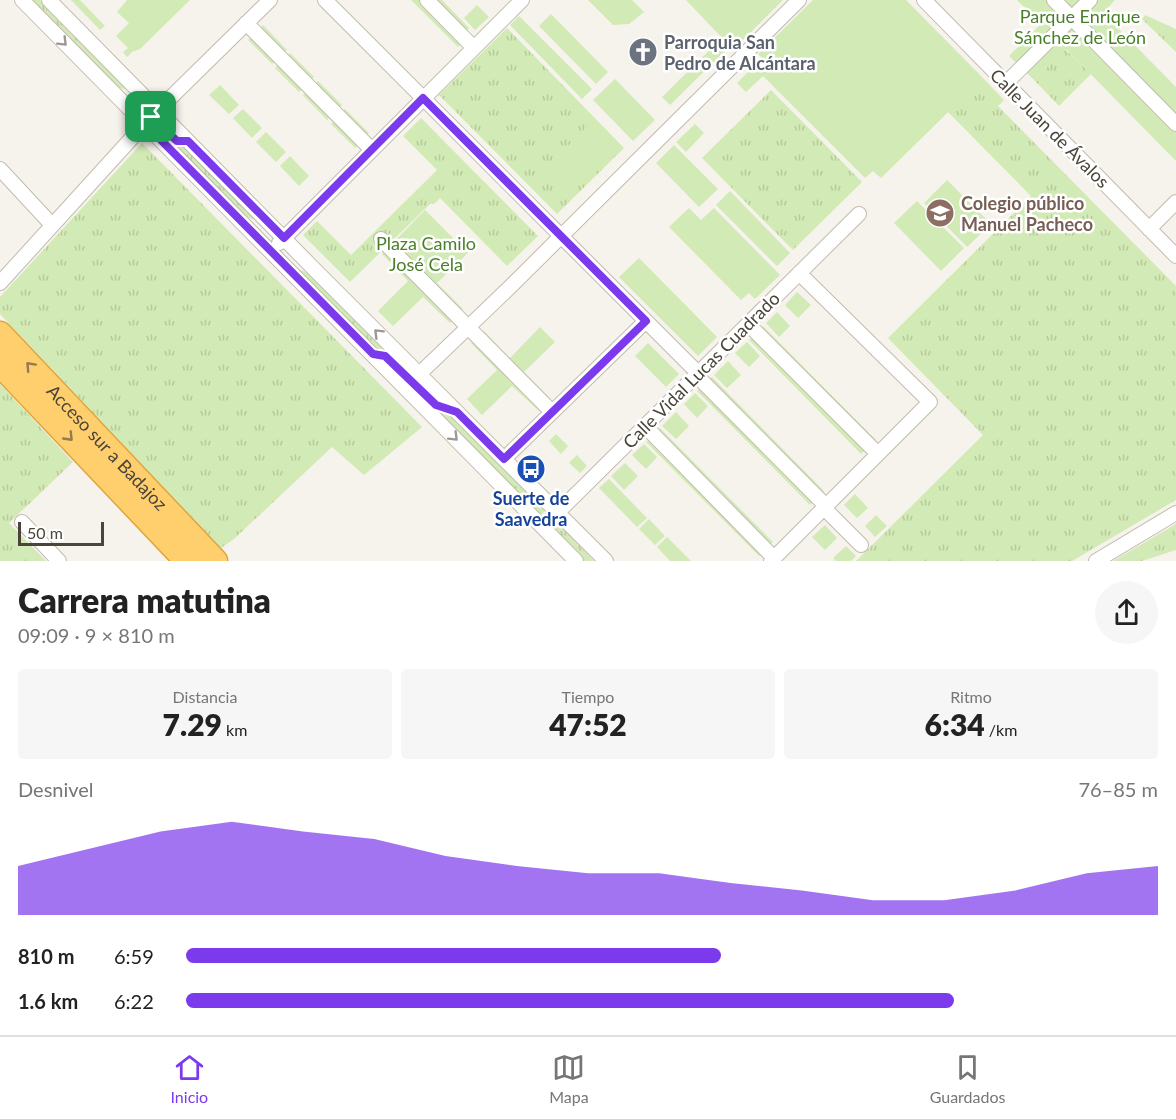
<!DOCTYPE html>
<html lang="es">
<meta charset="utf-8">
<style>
body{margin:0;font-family:Lato,sans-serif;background:#f6f6f6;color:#222;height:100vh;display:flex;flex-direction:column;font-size:22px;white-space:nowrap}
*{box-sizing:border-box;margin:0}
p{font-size:20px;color:#767676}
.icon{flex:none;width:33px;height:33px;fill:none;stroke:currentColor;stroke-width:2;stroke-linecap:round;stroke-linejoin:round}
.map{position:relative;height:561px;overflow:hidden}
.details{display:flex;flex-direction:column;background:#fff;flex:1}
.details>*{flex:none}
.scale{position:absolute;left:18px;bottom:15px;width:86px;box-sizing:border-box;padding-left:6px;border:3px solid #4b4439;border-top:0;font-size:16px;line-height:21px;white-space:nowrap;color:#4b4439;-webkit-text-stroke:4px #fff;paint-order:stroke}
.pin{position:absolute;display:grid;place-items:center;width:51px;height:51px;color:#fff;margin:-26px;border-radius:12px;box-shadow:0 3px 9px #0006}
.round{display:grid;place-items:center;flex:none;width:63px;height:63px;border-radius:32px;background:#f6f6f6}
.headline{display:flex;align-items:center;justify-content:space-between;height:102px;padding:0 18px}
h1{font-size:33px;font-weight:800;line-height:45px}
.figures{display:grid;grid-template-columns:repeat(3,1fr);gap:9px;height:102px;padding:6px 18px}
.figures div{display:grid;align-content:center;border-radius:6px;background:#f6f6f6;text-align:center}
.figures b{font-size:30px;font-weight:800}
.figures small{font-size:16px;font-weight:400}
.figures p{font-size:16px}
.chart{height:168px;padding:12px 18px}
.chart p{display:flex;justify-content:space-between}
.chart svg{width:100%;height:108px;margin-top:6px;fill:#7c3aed;opacity:.7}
ul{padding:0 18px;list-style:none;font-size:20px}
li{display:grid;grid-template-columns:96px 72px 1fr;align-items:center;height:45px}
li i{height:15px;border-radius:8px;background:#7c3aed}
.menu{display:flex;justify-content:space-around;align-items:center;height:84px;border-top:2px solid #e0e0e0;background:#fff;font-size:16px;color:#767676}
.menu a{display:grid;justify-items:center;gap:3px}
.menu .on{color:#7c3aed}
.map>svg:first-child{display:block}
.grass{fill:url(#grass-tufts)}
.green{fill:#d2eab5}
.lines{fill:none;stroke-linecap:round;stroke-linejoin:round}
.street-casing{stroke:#c2bbae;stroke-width:16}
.highway-casing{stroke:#e0a43c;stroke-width:27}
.street{stroke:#fff;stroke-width:14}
.highway{stroke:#ffcf6e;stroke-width:24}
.oneway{stroke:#9c9892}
.oneway2{stroke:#937c4e}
.route-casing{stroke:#fff;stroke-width:12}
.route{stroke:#7c3aed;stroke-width:8}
.labels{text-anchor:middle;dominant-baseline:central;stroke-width:5;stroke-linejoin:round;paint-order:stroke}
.park-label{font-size:18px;fill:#4a7f2a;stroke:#fff}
.worship-label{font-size:18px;font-weight:bold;fill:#5b616d;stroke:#fff;text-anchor:start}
.street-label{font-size:18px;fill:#4b4439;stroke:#fff}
.education-label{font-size:18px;font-weight:bold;fill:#785e54;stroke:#fff;text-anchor:start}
.transit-label{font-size:18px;font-weight:bold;fill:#164399;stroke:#fff}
</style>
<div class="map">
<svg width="1176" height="561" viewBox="0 0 1176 561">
<defs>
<pattern id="grass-tufts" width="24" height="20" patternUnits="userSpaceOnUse" patternTransform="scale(1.5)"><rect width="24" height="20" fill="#d2eab5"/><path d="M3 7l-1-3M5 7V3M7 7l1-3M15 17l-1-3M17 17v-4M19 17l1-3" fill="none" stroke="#b6ca9c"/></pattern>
</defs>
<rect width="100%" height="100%" fill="#f6f3ec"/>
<!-- grass -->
<path class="grass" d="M30,0H40L128,89L127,90L117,87Z
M1145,15L1176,29V52L1142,19Z
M507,28L624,148L557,214L439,95Z
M1065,49L1091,74L1059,106L1034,80Z
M983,78L1004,100L998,106L1176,286V500L1072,561H856L983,435L888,338L1031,196L948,112Z
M771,90L862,182L793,250L702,158Z
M421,118L538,236L507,266L440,198L434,204H430L350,282L303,235L317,221L351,255L437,170L403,136Z
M142,143L422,427L364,475L332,447L234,539L221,548L0,314V297Z
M174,144L186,148L257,220L246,217Z
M297,269L309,273L388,352L378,351Z
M0,384L73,462L9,523L46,561H0Z
M436,409L448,412L544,510L543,514H539Z
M1176,524V550L1142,561H1113Z
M558,525L560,526L594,561H585L555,531V527Z"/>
<!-- green -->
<path class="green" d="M71,0H80L105,26L100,30Z
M127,0H190L140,49L132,52L127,57L123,52L128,48L116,36L129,23L117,12Z
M411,0H442L469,28L466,31L470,35L458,47Z
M588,0H632L644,12L629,24L613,25Z
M686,0H783L734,49L730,46L670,105L662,97L722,38Z
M813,0H906L983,78L881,178L873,171L865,178L763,76L746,92L737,83L762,58L758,54Z
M1017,0H1115L1103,13L1176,87V161L1066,49L1034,80L1009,56L1041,24Z
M477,5L489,17L475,30L464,18Z
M551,14L608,72L596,84L539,26Z
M519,16L592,89L582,99L510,25Z
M263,25L287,50L272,64L248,40Z
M290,53L314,77L299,92L275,68Z
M615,79L655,120L633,141L593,100Z
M318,81L342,105L327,120L303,95Z
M220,85L239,105L229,114L209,95Z
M243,109L262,128L252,138L233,118Z
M345,109L369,133L355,148L331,124Z
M592,122L617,146L568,194L543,170Z
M695,124L704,133L686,152L676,142Z
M266,132L286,152L276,162L256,142Z
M674,145L718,189L699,207L656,163Z
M290,156L309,176L299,186L280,166Z
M947,180L991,224L967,247L924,203Z
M730,191L790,253L777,266L716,205Z
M917,201L964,248L941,271L894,223Z
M689,208L701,220L714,208L780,275L755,299L749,293L741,300L669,227Z
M425,210L468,253L437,283L463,309L450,323L423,297L393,326L378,311L408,281L382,254Z
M639,258L717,337L698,356L619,277Z
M797,292L811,305L798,318L785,305Z
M777,312L790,326L779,337L766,323Z
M763,326L876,440L861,454L749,340Z
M540,327L555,342L524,372L551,399L539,411L512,386L482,415L467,399L497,370L471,343L484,331L510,358Z
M747,342L760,356L749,367L735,353Z
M648,343L679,374L666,387L635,356Z
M728,361L741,375L727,388L714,375Z
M712,377L824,491L810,505L697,391Z
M695,393L708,406L697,418L684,404Z
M676,412L689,426L676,439L662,426Z
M660,428L773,542L759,556L646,442Z
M556,434L568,446L561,454L549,441Z
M644,444L657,457L646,469L632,455Z
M577,455L587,466L580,473L569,463Z
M625,463L638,476L624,490L611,476Z
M609,479L647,518L637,527L599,488Z
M855,494L868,508L857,518L844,505Z
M876,515L887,526L875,537L865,526Z
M649,519L665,536L655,545L639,529Z
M825,525L837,538L825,550L812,537Z
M667,537L691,561H670L657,547Z
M846,546L856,556L851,561H836L833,558Z"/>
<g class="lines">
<!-- street casing -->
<g class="street-casing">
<path id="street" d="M22,0L576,561
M49,0L314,269L606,561
M325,0L698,373
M427,0L474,48
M924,0L1176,256
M1054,0L1176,124
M246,23L372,150
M1006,83L1090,0
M0,169L52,225
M1149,229L1176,202
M381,239L552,412
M279,243L522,0
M0,283L151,117L270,0
M748,324L878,454
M696,375L826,506
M413,380L509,288L799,0
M645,426L774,558
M504,459L646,321
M824,508L861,545
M22,522L59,561
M543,527L859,214
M771,561L930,402L799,273
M1096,561L1176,513"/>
</g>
<!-- highway casing -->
<g class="highway-casing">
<g id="highway">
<path id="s1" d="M0,334L215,561"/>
<path d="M0,364L187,561"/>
</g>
</g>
<!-- street -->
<use href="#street" class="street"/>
<!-- highway -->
<use href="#highway" class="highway"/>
</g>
<!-- one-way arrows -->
<defs><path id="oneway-chevron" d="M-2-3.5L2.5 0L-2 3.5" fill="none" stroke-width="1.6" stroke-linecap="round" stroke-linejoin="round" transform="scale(1.5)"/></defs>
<g class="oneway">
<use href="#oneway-chevron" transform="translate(63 42) rotate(45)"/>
<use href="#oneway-chevron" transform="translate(378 333) rotate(-135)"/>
<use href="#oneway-chevron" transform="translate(454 437) rotate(45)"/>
</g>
<g class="oneway2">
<use href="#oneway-chevron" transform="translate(30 366) rotate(-133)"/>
<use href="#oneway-chevron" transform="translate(69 437) rotate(46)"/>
</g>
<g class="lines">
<!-- route casing -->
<g class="route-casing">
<path id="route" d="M423,98L646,321L504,459L457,412L436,405L385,356L373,354L145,124L151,117L177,141H188L284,238Z"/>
</g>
<!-- route -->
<use href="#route" class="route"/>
</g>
<!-- icons -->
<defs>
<g id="church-disc" transform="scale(1.5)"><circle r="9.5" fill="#6b7280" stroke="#fff"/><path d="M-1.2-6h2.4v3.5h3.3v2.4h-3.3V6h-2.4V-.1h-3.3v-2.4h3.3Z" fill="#fff"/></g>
<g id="school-disc" transform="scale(1.5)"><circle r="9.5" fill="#8d6e63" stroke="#fff"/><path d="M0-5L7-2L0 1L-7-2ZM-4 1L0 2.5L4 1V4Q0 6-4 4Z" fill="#fff"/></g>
<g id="bus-disc" transform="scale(1.5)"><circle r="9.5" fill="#1a4fb4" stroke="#fff"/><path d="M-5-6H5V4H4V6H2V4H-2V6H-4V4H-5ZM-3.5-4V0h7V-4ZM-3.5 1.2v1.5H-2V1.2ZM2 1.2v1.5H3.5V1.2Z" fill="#fff"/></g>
</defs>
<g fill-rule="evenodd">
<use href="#church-disc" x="643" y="52"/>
<use href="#school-disc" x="940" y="213"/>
<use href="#bus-disc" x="531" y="469"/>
</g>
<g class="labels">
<!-- park labels -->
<g class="park-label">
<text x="1080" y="16">Parque Enrique<tspan x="1080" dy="21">Sánchez de León</tspan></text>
<text x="426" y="243">Plaza Camilo<tspan x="426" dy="21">José Cela</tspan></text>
</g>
<!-- worship labels -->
<g class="worship-label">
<text x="664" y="42">Parroquia San<tspan x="664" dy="21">Pedro de Alcántara</tspan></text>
</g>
<!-- street labels -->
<g class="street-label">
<text transform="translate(1050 128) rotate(45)">Calle Juan de Ávalos</text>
<text transform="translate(701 370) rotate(-45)">Calle Vidal Lucas Cuadrado</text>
<text stroke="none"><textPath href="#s1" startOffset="156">Acceso sur a Badajoz</textPath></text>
</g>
<!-- education labels -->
<g class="education-label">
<text x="961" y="203">Colegio público<tspan x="961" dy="21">Manuel Pacheco</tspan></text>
</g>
<!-- transit labels -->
<g class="transit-label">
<text x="531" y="498">Suerte de<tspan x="531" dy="21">Saavedra</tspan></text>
</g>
</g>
</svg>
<div class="scale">50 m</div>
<div class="pin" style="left:151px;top:117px;background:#1e9e55"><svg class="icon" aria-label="arrive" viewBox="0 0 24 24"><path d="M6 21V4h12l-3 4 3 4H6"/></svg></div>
</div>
<section class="details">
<div class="headline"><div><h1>Carrera matutina</h1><p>09:09 · 9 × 810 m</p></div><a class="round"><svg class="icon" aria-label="share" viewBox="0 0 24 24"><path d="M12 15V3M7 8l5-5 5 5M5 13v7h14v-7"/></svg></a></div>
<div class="figures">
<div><p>Distancia</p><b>7.29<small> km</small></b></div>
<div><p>Tiempo</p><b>47:52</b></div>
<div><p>Ritmo</p><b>6:34<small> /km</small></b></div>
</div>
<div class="chart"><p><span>Desnivel</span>76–85 m</p>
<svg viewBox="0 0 160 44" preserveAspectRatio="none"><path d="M0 44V24L10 17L20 10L30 6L40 10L50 13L60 20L70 24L80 27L90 27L100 31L110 34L120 38L130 38L140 34L150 27L160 24V44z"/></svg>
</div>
<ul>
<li><b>810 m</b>6:59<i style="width:55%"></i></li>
<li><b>1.6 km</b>6:22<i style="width:79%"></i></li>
</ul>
</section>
<nav class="menu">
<a class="on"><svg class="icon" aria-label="home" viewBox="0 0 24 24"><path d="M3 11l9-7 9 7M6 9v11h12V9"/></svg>Inicio</a>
<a><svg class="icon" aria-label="map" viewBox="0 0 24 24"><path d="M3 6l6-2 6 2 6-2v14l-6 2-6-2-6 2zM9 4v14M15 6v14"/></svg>Mapa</a>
<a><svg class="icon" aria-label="saved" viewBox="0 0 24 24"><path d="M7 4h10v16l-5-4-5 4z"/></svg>Guardados</a>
</nav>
